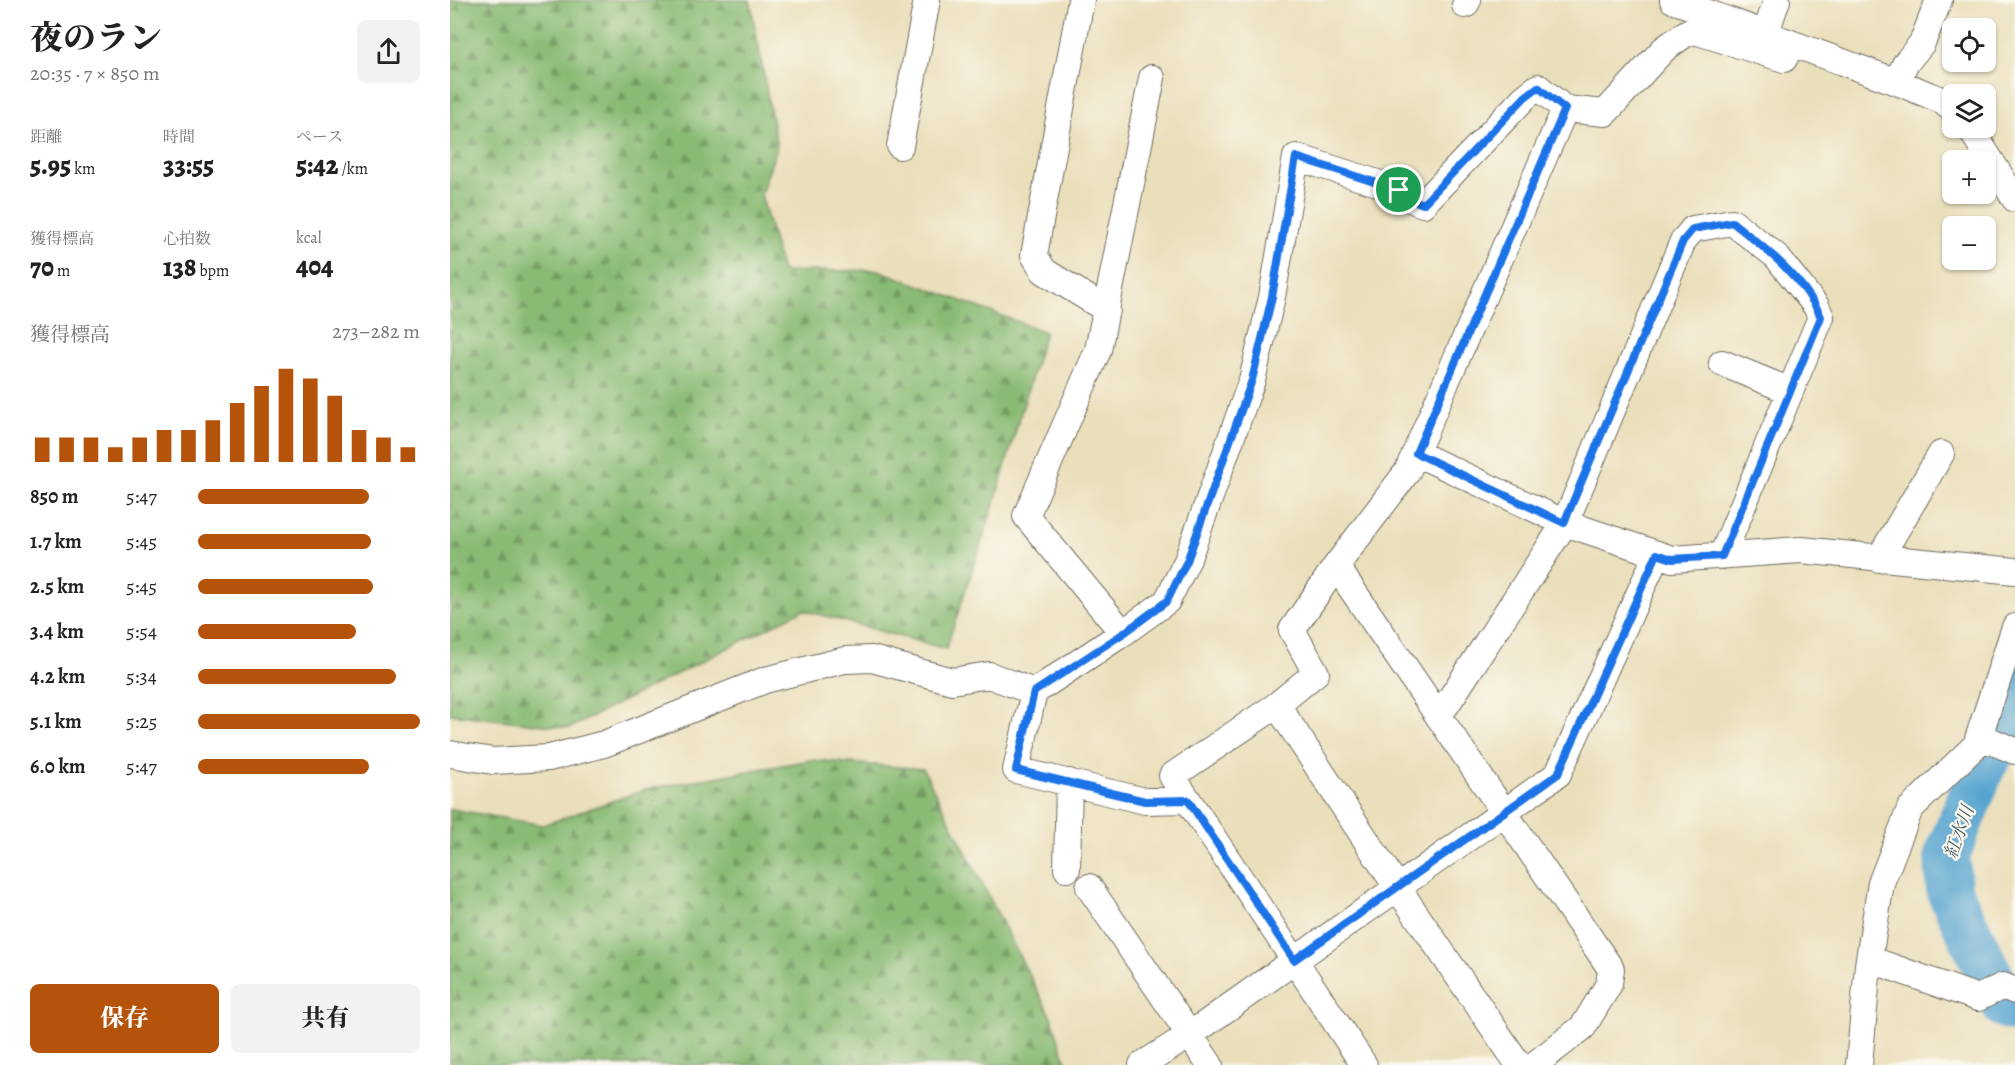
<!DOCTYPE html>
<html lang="ja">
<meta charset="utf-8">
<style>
body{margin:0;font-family:Alegreya,"Noto Serif JP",serif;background:#f2f2f2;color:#222;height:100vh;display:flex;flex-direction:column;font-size:22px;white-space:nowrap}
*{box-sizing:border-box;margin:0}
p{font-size:20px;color:#767676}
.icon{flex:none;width:33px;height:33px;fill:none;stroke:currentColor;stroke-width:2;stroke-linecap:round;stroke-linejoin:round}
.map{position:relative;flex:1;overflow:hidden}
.sheet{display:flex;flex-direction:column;background:#fff;width:450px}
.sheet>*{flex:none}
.fabs{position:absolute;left:1492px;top:18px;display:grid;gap:12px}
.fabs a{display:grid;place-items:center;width:54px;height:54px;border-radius:9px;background:#fff;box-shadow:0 2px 4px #0004;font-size:30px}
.pin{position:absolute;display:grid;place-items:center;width:51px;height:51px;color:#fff;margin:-26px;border:3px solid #fff;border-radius:50%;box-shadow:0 2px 6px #0007}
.round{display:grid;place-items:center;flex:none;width:63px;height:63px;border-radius:9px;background:#f2f2f2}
.overview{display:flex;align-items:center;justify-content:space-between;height:102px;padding:0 30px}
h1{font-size:33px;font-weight:800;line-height:45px}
.figures{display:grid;grid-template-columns:repeat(3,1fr);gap:9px;height:102px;padding:6px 30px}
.figures div{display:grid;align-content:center}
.figures b{font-size:26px;font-weight:800}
.figures small{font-size:16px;font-weight:400}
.figures p{font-size:16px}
.chart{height:168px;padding:12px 30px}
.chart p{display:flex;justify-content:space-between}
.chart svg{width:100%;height:108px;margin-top:6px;stroke:#b45309;stroke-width:6}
.primary-button{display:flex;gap:12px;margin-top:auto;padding:12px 30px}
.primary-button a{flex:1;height:69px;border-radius:9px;background:#b45309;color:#fff;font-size:24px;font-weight:800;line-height:69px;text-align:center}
.primary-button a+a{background:#f2f2f2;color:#222}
ul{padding:0 30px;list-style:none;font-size:20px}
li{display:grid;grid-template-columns:96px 72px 1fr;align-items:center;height:45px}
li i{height:15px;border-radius:8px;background:#b45309}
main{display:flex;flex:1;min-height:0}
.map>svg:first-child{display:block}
.forest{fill:url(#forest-firs);stroke:#5a7350;stroke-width:1.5}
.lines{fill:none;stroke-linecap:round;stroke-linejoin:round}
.river{stroke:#56a4d0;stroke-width:46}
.minor-casing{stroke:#6e6a5d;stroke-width:28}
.minor{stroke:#fff;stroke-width:26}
.route-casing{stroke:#fff;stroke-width:12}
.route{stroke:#1a73e8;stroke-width:8}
.labels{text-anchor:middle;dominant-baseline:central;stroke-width:4.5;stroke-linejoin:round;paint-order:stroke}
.water-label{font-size:18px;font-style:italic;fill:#3c5b6d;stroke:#fbf7ec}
</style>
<main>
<section class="sheet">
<div class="overview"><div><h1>夜のラン</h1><p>20:35 · 7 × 850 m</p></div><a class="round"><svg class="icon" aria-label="share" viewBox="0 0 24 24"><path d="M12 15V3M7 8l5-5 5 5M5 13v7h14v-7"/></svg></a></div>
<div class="figures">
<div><p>距離</p><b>5.95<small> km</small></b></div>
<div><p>時間</p><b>33:55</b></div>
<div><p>ペース</p><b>5:42<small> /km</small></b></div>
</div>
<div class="figures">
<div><p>獲得標高</p><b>70<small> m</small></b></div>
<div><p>心拍数</p><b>138<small> bpm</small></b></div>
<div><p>kcal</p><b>404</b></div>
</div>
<div class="chart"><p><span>獲得標高</span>273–282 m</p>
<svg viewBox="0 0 160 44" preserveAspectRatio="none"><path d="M5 44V34M15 44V34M25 44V34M35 44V38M45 44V34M55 44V31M65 44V31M75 44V27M85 44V20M95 44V13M105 44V6M115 44V10M125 44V17M135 44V31M145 44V34M155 44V38"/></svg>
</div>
<ul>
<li><b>850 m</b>5:47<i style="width:77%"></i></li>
<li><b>1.7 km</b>5:45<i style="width:78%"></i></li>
<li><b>2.5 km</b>5:45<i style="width:79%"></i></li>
<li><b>3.4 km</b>5:54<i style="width:71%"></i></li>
<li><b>4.2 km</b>5:34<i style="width:89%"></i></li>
<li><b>5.1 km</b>5:25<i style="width:100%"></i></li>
<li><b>6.0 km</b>5:47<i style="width:77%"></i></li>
</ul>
<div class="primary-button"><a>保存</a><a>共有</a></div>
</section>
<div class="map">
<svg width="1565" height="1065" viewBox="0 0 1565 1065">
<defs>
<pattern id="forest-firs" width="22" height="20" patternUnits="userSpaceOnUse" patternTransform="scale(1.5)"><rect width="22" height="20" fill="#8abb74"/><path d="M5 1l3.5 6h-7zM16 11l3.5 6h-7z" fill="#71985f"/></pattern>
</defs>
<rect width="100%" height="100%" fill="#fbf7ec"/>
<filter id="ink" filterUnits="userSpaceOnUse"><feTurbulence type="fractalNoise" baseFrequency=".0167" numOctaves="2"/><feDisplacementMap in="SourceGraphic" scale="12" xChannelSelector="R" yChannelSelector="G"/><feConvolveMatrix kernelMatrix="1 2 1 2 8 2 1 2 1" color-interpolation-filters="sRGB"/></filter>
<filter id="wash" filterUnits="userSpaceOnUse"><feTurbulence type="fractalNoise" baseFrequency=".008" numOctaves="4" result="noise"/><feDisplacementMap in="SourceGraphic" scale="24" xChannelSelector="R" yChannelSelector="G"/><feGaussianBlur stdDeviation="1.35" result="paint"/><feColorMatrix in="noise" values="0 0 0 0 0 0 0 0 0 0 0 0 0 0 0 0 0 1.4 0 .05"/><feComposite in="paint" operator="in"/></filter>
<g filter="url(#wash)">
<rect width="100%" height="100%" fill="#eadfbb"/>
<!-- forest -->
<path class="forest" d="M0,0H300L327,147L311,194L332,272L428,270L595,332L545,501L496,649L353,610L120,728L0,714Z
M361,760L473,769L602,1019L617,1065H0V809L93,825L197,789Z"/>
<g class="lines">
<!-- river -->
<path class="river" d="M1565,688L1545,746L1533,766L1497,855L1499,891L1555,1006L1565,1009"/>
</g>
</g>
<g filter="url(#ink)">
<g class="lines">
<!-- minor casing -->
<g class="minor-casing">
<path id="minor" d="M631,0L584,255L594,271L657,310
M1223,0L1447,82L1491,100L1503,110
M1015,5L1018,0
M1315,35L1327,0
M1447,82L1455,64L1472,43L1489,0
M1520,128L1565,199
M450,146L477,0
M1272,363L1340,391
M966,453L1115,523L1222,559L1351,550L1565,571
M1429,559L1491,454
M886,566L842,630L866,673L827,705L722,776L914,1065
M673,633L576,516L648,350L702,78
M827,705L947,887L1069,1065
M987,714L997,704L1115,523L1233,241L1243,229L1282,222L1326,256L1366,306L1371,317L1272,556
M1529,736L1565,751
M0,754L43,761L99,758L154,744L315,680L395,660L422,659L502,681L539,675L584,692
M738,800L695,801L566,770L584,692L673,633L717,601L737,561L802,380L822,297L846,157L949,190L960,199L973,204L1075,97L1088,87L1115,109
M617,869L619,782
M639,887L760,1065
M1419,959L1528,998L1553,986L1565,991
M692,1065L741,1034L1108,774L1207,554
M1084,1065L1133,1027L1159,984L1161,969L886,566L957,472L1115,109L1155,113L1214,49L1238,32H1248L1334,59L1341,45
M1409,1065L1418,965L1431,883L1460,809L1526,745L1565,627"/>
</g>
<!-- minor -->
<use href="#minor" class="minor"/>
</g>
</g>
<g class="lines" filter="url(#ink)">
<!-- route casing -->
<g class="route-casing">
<path id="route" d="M1088,87L1115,109L966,453L1114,523L1233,241L1243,229L1282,222C1315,248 1354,278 1371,317L1272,556L1222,559L1207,554L1108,774L844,960L738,800L695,801L566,770L584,692L674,633L717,601L737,561L802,380L822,297L846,157L949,190L960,199L973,204L1075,97Z"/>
</g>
<!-- route -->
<use href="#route" class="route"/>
</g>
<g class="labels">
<!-- water labels -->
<g class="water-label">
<text transform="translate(1509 832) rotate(-70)">紅水川</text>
</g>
</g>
</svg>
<div class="fabs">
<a><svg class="icon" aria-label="locate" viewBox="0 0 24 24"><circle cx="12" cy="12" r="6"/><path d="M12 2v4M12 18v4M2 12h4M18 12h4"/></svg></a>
<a><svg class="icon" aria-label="layers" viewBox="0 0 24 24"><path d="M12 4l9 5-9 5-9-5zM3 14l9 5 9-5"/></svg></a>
<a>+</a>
<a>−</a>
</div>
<div class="pin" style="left:949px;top:190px;background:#1e9e55"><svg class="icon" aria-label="arrive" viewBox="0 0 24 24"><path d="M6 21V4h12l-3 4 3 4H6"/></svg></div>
</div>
</main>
